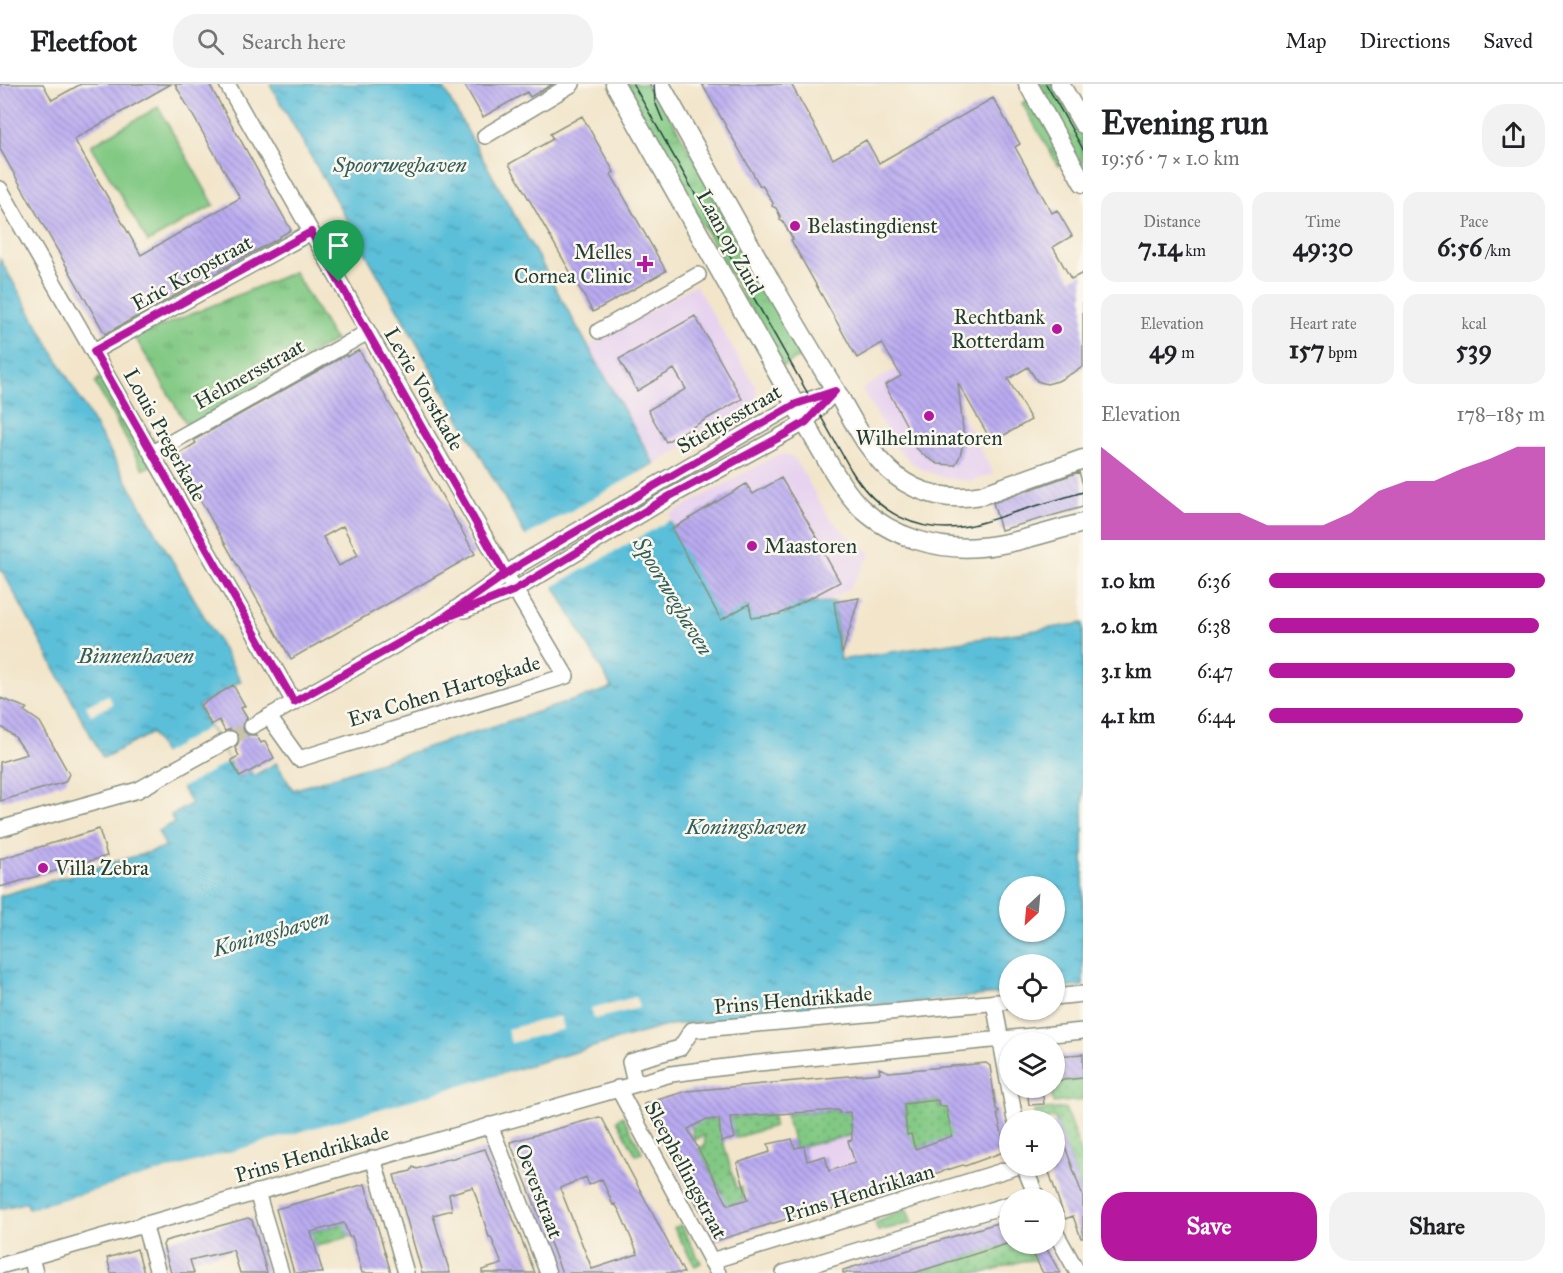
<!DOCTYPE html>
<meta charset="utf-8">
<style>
body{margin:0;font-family:"IM FELL Great Primer",serif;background:#f2f2f2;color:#202124;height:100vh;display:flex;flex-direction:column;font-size:22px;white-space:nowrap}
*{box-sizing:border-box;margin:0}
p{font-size:20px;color:#757577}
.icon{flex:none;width:33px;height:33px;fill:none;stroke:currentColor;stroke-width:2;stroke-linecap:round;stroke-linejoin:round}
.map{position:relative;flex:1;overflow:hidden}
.drawer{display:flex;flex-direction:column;background:#fff;width:480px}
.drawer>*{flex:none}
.needle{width:39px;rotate:206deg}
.fabs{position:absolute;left:999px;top:792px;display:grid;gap:12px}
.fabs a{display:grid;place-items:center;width:66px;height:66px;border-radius:50%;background:#fff;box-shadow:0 2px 4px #0004;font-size:30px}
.pin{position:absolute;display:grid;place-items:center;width:51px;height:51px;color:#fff;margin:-62px -26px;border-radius:50% 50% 50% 0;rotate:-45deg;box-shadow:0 0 6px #0007}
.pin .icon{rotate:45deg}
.round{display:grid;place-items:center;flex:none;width:63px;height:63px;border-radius:24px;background:#f2f2f2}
.summary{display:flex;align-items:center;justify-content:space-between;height:102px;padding:0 18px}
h1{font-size:33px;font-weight:700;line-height:45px}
.figures{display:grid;grid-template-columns:repeat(3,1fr);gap:9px;height:102px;padding:6px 18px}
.figures div{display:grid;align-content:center;border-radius:15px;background:#f2f2f2;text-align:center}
.figures b{font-size:26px;font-weight:700}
.figures small{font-size:16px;font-weight:400}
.figures p{font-size:16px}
.chart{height:168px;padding:12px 18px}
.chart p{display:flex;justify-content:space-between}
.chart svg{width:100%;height:108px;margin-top:6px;fill:#b5179e;opacity:.7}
.primary-button{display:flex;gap:12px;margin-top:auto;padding:12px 18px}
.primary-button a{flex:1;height:69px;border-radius:24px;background:#b5179e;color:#fff;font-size:24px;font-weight:700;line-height:69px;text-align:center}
.primary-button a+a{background:#f2f2f2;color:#202124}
ul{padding:0 18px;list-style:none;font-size:20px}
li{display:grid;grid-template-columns:96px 72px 1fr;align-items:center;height:45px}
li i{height:15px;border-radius:8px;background:#b5179e}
header{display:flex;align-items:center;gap:36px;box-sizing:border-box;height:84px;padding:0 30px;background:#fff;border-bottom:2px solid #e0e0e0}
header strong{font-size:28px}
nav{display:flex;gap:33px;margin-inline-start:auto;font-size:21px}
.search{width:420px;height:54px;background:#f2f2f2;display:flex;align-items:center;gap:15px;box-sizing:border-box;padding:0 21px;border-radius:24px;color:#757577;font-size:22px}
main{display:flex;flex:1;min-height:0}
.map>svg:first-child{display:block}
.built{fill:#e7d2ef}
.grass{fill:url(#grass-tufts);stroke:#50835c;stroke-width:1.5}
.park{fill:url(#park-crowns);stroke:#50835c;stroke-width:1.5}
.garden{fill:url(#garden-dots);stroke:#50835c;stroke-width:1.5}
.pitch{fill:#82c984;stroke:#50835c;stroke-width:1.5}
.water{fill:url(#water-ripples);stroke:#3d7e86;stroke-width:1.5;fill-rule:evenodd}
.pier{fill:#f2e5ca}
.building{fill:url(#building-back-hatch);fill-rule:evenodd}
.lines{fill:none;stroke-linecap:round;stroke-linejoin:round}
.minor-tunnel{stroke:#c8c3ac;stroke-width:15;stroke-dasharray:15 8;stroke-linecap:butt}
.minor-casing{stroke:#88917f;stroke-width:18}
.major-casing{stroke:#88917f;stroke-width:21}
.minor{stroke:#fff;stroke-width:15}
.major{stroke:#fff;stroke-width:18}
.tram{stroke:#1f3d34;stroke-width:1.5}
.route-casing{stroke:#fff;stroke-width:12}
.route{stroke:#b5179e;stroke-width:8}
.poi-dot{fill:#b5179e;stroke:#fbf7ec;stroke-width:2}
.labels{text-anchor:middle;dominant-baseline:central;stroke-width:5;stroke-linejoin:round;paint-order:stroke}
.poi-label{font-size:21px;fill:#1f3d34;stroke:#fbf7ec;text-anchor:start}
.street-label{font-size:21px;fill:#1f3d34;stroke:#fbf7ec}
.water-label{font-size:22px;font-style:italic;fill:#2e5e5d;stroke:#fbf7ec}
</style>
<header>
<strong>Fleetfoot</strong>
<div class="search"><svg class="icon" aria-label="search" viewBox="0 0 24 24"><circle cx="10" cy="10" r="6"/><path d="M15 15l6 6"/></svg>Search here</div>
<nav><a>Map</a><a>Directions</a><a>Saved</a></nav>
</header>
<main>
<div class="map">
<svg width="1083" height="1189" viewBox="0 0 1083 1189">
<defs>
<pattern id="grass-tufts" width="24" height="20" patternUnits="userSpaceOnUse" patternTransform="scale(1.5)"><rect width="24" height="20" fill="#82c984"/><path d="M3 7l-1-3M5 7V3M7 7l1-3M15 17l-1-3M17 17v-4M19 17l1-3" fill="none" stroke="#6aa46d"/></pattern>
<pattern id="park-crowns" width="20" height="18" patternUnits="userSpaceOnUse" patternTransform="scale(1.5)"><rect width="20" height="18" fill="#82c984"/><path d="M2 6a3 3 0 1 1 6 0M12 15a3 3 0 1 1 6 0" fill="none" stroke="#6aa46d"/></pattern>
<pattern id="garden-dots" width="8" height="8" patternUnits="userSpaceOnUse" patternTransform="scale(1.5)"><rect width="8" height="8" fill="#82c984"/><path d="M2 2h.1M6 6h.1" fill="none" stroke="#6aa46d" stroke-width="1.8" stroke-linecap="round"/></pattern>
<pattern id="water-ripples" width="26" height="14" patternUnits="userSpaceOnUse" patternTransform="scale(1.5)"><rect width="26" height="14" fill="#5bbfd9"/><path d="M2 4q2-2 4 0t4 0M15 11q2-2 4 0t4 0" fill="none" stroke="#4b9cb1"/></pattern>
<pattern id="building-back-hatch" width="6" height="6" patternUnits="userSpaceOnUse" patternTransform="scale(1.5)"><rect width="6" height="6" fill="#baabf1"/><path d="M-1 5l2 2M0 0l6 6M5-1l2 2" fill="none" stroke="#978cc4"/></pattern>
</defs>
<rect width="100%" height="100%" fill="#fbf7ec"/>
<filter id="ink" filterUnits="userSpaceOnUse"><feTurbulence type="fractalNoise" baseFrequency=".0167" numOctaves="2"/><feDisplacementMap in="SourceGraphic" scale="12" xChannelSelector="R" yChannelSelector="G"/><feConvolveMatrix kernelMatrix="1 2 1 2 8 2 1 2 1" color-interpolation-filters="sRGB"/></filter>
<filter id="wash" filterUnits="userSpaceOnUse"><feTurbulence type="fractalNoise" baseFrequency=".008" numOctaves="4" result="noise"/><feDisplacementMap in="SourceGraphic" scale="24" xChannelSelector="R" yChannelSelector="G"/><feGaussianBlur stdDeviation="1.35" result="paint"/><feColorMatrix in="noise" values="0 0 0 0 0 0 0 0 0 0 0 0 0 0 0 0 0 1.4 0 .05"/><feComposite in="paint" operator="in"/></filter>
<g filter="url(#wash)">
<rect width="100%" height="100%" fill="#f2e5ca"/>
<!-- built -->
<path class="built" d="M695,201L756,303L757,319L751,326L654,380L588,262Z
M926,267L994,390L971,397L944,394L917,383L896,363L862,305Z
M783,370L789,371L795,375L828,432L848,452L871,469L851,503L823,519L724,524L667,432L775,372Z
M852,1051L870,1110L836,1120L833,1124L827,1123L814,1127L745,1105L737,1079L769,1069L768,1060L792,1055L795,1064Z"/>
<!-- grass -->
<path class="grass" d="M622,0H652L804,269L803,271L783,282Z
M1042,0H1056L1083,47V89L1036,3Z
M1030,14L1065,77L1058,82L1022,19Z
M294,188L335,256L188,343L135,253Z
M99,294L151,382L144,385L142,384L95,299Z"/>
<!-- park -->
<path class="park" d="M907,1125L912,1139L878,1147L875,1139Z"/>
<!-- garden -->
<path class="garden" d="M1083,994V1016L1053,1019L1051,1004H1054L1055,997Z
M938,1016L939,1022L946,1021L969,1042L950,1054L862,1081L852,1051L795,1064L786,1030L839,1026L840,1029L849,1028L850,1026L862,1039L851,1040L852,1051L906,1041L904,1020Z
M1065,1024L1083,1074V1113L1055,1034L1035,1036L1034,1027Z
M760,1030L761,1032L773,1031L774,1042L735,1054L734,1050L723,1057L736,1104L741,1103L745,1116L717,1125L713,1113L722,1108L698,1065L705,1061L704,1051L694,1056L691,1038Z
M623,1032L642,1068L636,1071L617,1036Z
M348,1138L352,1152L302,1166L298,1152Z
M681,1141L701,1179L695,1182L674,1144Z
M1009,1159L1028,1160L1036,1176L1022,1177L983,1189H914Z"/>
<!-- pitch -->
<path class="pitch" d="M158,23L214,121L148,158L91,61Z"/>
<!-- water -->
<path class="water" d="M270,0H441L654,380L639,388L724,524L834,518L840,576L1083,539V902L1055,905L1054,880H1010L1009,909L670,941L530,981L470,1001L29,1125L27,1118L0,1125V812L166,763L158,747L174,739L171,731L191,720L152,649L103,674L3,488L0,487V175L241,597L198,622L237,692L240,693L250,687L253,692L276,679L293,706L612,604ZM1010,802H1054V848H1010Z"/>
<!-- pier -->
<path class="pier" d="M653,381L654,383L643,389L672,435L552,503L524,453Z
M108,611L113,620L91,631L86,622Z
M209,643L229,677L180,705L161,671Z
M636,913L639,924L594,935L591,924Z
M560,932L564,945L511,959L507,945Z
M667,943L668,946L530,984L470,1004L30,1128L29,1125Z"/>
<g id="blocks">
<!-- building -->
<path class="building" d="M0,0H43L52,16L81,0H171L74,55L141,171L240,114L175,0H209L291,146L279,153V154L105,250L0,65Z
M464,0H553L530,13L527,8L483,33Z
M702,0H791L833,75L866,56L879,79L993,14L1020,60L1015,63L1052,129L1057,126L1072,152L1053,163L1071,195L1083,189V283L1058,297L1047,300L1037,297L1028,283L1008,295L1031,336L992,358L958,299L964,355L960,372L955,381L938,380L926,373L914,362L908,344L885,301L901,292L882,259L857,274L791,156L793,155L783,138L780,136V132L776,124L772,122L773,119L762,101L760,102Z
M582,32L614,88L611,90L666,187L593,228L509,80L553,55L550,50Z
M695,232L742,315L666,358L648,326L686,305L674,285L637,307L619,275Z
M359,266L475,470L291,575L175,372L196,359L194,356L346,271L347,273ZM343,442L358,471L339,482L323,453Z
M1079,388L1083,401V423L1001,446L993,419Z
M781,394L826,468L824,469L840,498L780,530L752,534L749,520L721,536L672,445L746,400L753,410Z
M859,514L842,570L834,518Z
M233,601L245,622L241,624L247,634L242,641L244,647L248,651H256L261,659L265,657L274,674L240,693L231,676L239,672L235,664L240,656L238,650L231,645L225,647L219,636L211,641L200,621Z
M0,614L27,624L24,627L40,638L69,690L65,698L0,717V678L27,670L15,653L0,642Z
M99,745L107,772L0,803V775Z
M1083,970V994L1054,997V972Z
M986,979L990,982L996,1025L999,1027L997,1030L1006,1067L965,1082L963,1081L836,1120L833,1125L826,1123L810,1130L800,1131L719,1156L715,1155L644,1020L687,1007L880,989L879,984L889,988ZM938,1016L939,1022H946L952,1052L915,1065L911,1050L907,1051L904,1020ZM839,1026V1029L850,1028L852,1056L848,1057L855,1079L829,1087L825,1072L807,1077L804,1062L795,1064L792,1055L768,1060L770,1068L737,1079L748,1115L728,1121L688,1045L705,1036L719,1035L721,1058L735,1054L730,1033Z
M1027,1004H1042L1044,1020L1029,1021Z
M599,1033L602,1034L684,1189H562L510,1058ZM586,1093L589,1101L602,1095L613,1121L615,1120L619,1126L638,1170L592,1185L560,1104Z
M1054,1037H1056L1083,1113V1154H1081L1073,1132L1065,1135L1047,1082H1054Z
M485,1065L535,1189H482V1186L502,1180L491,1153H489L473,1103L449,1110L452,1126L433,1131L450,1189H422L394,1091L411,1087L413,1083L417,1085L450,1074V1075Z
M365,1100L391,1189H362L352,1152L349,1153L344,1139L311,1148L323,1189H294L276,1125Z
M248,1134L252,1136L267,1189H240L233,1166L190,1176L194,1189H171L163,1161L165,1157Z
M1010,1135V1159L914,1189H843V1186Z
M1028,1160H1044L1060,1189H1043Z
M137,1165L144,1189H111L107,1174Z"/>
</g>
</g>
<g filter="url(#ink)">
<use href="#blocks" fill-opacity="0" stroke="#88917f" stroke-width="1.5"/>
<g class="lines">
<!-- minor-tunnel -->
<path class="minor-tunnel" d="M230,655L252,642"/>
<!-- minor casing -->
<g class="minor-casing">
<path id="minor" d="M227,0L515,506
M485,52L572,0
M0,105L294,618
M599,247L698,191
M94,267L311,148
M152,369L368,248
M465,526L515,506L670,413L806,338L833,309
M269,633L299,675L566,592L520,514
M252,642L440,536L522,479L690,381L796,320L835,307
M0,745L138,706L230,655
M1054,913L1083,910
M994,918L1015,1036
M635,999L630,978L680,964L692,946L1010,917
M618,1004L718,1189
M490,1041L548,1189
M373,1074L406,1189
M1024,1082L1037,1114
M257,1108L281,1189
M144,1140L158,1189
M1054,1146L1078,1189
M31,1173L35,1189
M711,1177L1019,1082
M0,1182L671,990L749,980L1083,947
M784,1189L1010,1120"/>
</g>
<!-- major casing -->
<g class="major-casing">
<path id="major" d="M615,0L815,356C829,379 842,405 861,424C892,453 938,467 980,463C1015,460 1050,447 1083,439
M660,0C718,103 774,207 836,307C853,336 869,371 896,392C920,411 952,417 982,411L1083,375
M1028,0L1083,99
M1060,0L1083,40"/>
</g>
<!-- minor -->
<use href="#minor" class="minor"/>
<!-- major -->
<use href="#major" class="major"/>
<!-- tram -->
<path class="tram" d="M633,0L851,386C876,428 918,451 968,442C983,439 997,434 1012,429C1036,422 1059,415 1083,408
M654,0L655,18L663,37
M1046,0L1083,65"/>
</g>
</g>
<g class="lines" filter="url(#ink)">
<!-- route casing -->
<g class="route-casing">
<path id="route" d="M339,198L505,490L440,536L515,506L670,412L784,351L806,338L835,307L796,320L690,381L522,479L440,536L294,618L94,267L311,148L339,198"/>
</g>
<!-- route -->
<use href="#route" class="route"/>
</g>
<!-- markers -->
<g class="poi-dot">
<circle cx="795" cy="142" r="6"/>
<path d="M642 171h6v6h6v6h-6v6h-6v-6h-6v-6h6z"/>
<circle cx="1057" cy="245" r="6"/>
<circle cx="929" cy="332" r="6"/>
<circle cx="752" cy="462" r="6"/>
<circle cx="43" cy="784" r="6"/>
</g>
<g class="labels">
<!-- poi labels -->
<g class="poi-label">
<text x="807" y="142">Belastingdienst</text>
<text x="632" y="168" text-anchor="end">Melles<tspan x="632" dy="24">Cornea Clinic</tspan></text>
<text x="1045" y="233" text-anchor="end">Rechtbank<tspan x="1045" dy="24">Rotterdam</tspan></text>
<text x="929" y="354" text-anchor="middle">Wilhelminatoren</text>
<text x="764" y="462">Maastoren</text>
<text x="55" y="784">Villa Zebra</text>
</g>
<!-- street labels -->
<g class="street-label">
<text transform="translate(730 158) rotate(61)">Laan op Zuid</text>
<text transform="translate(192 189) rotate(-29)">Eric Kropstraat</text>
<text transform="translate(249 290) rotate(-29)">Helmersstraat</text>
<text transform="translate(424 305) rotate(60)">Levie Vorstkade</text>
<text transform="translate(729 335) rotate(-30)">Stieltjesstraat</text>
<text transform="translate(165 351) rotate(61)">Louis Pregerkade</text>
<text transform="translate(444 607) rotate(-17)">Eva Cohen Hartogkade</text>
<text transform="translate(793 916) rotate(-5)">Prins Hendrikkade</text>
<text transform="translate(312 1070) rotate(-16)">Prins Hendrikkade</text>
<text transform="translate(686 1086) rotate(62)">Sleephellingstraat</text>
<text transform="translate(539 1107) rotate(69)">Oeverstraat</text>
<text transform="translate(859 1109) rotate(-17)">Prins Hendriklaan</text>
</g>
<!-- water labels -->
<g class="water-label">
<text x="400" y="80">Spoorweghaven</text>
<text transform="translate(673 512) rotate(59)">Spoorweghaven</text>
<text x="136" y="571">Binnenhaven</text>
<text x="746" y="742">Koningshaven</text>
<text transform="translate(271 849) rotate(-16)">Koningshaven</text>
</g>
</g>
</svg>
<div class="fabs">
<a><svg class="needle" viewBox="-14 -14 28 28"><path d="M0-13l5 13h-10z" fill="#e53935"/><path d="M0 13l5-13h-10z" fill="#757577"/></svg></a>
<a><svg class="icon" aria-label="locate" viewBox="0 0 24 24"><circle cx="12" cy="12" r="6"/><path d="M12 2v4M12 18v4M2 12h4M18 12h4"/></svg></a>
<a><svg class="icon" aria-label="layers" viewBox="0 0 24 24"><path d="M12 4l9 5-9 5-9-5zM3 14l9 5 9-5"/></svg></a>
<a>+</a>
<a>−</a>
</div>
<div class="pin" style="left:339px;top:198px;background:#1e9e55"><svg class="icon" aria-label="arrive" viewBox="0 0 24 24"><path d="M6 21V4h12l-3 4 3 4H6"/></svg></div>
</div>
<section class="drawer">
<div class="summary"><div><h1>Evening run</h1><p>19:56 · 7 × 1.0 km</p></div><a class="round"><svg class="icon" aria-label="share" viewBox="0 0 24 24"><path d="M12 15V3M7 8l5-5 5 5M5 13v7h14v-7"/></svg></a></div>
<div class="figures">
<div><p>Distance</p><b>7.14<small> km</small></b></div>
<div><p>Time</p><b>49:30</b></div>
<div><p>Pace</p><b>6:56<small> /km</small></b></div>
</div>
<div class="figures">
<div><p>Elevation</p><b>49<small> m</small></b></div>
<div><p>Heart rate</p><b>157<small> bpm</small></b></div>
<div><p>kcal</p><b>539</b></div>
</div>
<div class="chart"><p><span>Elevation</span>178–185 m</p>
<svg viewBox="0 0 160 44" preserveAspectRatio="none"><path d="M0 44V6L10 15L20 24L30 33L40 33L50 33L60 38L70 38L80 38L90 33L100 24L110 20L120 20L130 15L140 11L150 6L160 6V44z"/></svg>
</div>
<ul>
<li><b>1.0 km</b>6:36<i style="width:100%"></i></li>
<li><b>2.0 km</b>6:38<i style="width:98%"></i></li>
<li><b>3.1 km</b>6:47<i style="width:89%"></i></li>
<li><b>4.1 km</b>6:44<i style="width:92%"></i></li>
</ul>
<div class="primary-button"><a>Save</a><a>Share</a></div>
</section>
</main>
